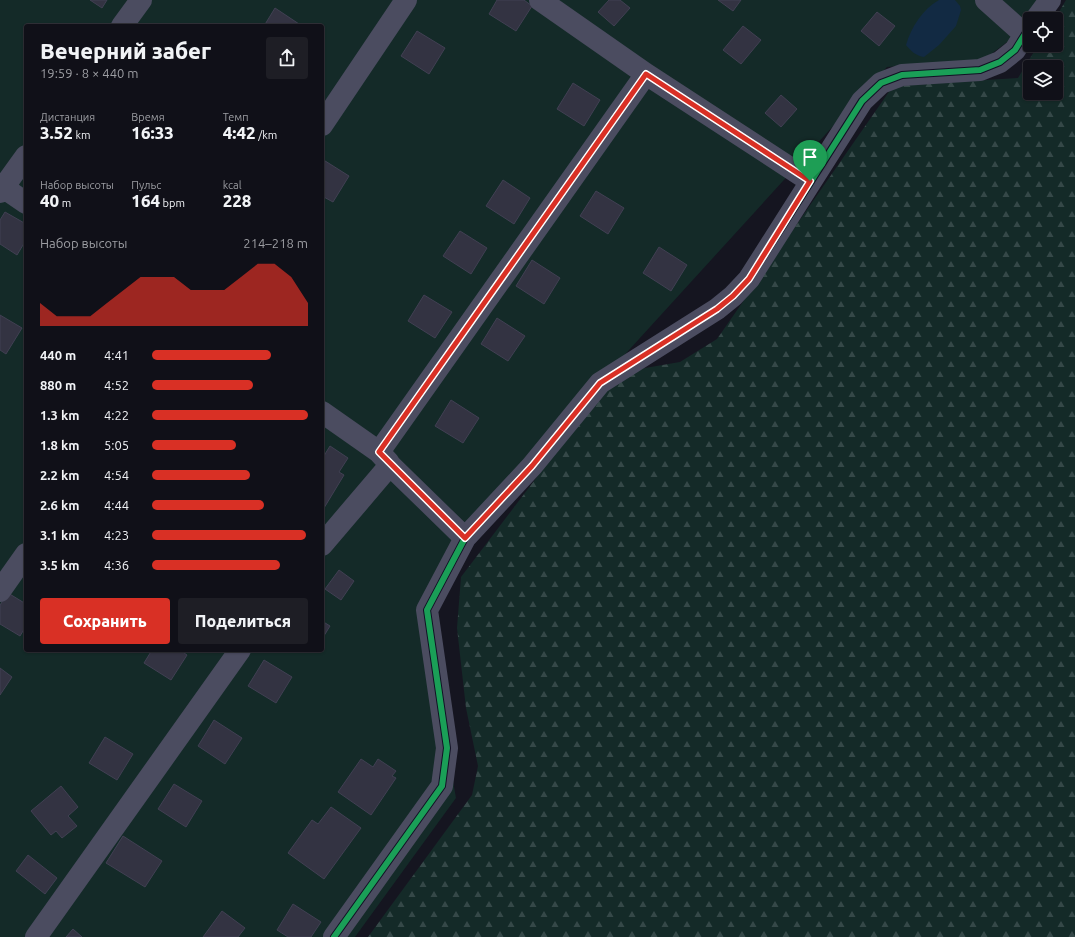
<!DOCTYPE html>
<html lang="ru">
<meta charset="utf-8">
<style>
body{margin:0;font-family:Ubuntu,sans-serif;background:#1e1e25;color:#f1f3f6;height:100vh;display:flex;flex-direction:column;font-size:15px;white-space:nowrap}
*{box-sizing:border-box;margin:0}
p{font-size:13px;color:#9c9da2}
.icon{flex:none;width:22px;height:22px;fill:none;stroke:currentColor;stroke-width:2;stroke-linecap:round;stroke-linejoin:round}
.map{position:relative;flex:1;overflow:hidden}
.side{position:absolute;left:24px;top:24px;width:300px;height:628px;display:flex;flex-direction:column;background:#101018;border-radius:4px;box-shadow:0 1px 3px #0004,0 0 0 1px #303037}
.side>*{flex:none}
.tools{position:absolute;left:1023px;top:12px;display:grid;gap:8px}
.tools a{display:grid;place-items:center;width:40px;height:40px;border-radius:4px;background:#101018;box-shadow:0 1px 3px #0004,0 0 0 1px #303037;font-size:20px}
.pin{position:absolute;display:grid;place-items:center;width:34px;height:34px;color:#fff;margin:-41px -17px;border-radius:50% 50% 50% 0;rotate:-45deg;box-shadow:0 0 4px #0007}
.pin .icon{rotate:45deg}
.round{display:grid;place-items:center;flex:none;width:42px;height:42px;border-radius:4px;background:#1e1e25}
.overview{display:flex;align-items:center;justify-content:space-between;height:68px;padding:0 16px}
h1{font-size:22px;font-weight:800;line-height:30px}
.metrics{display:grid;grid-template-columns:repeat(3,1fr);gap:6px;height:68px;padding:4px 16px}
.metrics div{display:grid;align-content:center}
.metrics b{font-size:17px;font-weight:800}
.metrics small{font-size:11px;font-weight:400}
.metrics p{font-size:11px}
.chart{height:112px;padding:8px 16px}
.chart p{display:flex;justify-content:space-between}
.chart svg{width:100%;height:72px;margin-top:4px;fill:#d93025;opacity:.7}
.button{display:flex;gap:8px;margin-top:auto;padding:8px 16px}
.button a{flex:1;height:46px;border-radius:4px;background:#d93025;color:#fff;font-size:16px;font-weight:800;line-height:46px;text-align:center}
.button a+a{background:#1e1e25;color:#f1f3f6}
ul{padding:0 16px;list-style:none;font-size:13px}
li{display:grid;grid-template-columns:64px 48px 1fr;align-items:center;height:30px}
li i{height:10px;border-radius:5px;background:#d93025}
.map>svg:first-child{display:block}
.green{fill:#142a28;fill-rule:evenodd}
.forest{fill:url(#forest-firs);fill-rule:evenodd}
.water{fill:#122a43}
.building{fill:#333342;stroke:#414053}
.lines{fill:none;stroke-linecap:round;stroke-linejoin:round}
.street{stroke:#4b4c60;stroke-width:22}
.cycleway-casing{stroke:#111124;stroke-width:8}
.cycleway{stroke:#1a9f57;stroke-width:6}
.route-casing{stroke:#fff;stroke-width:8}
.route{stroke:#d93025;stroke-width:5}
</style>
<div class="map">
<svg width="1075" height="937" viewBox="0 0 1075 937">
<defs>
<pattern id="forest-firs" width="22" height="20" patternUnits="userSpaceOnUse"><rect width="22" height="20" fill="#142a28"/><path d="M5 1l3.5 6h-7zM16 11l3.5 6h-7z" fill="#354848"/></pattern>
</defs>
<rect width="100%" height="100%" fill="#151520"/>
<!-- green -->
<path class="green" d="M0,0H1051L1030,25L983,60L887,67L495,497L424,616L456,798L355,937H0ZM26,26H322V650H26Z"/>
<!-- forest -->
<path class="forest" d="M1066,0H1075V937H368L472,795L478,766L466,708L457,628L461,577L616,373L680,362L717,339L893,86L1018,78L1038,45H1056V19H1055ZM1030,67H1056V93H1030Z"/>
<!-- water -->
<path class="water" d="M939,0H955L960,6L961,10L956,26L939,45L924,57C916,56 911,51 906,45C911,27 923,9 939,0Z"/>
<!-- building -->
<path class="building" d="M90,0H107L102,8Z
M497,0H524L532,6L516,31L489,14Z
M609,0H620L630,8L614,26L598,12Z
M718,0H741L733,11Z
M275,8L302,26H264Z
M877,12L895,26L879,46L861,31Z
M743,26L761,40L741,64L723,50Z
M417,31L445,48L429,74L401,56Z
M573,83L600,100L584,126L557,109Z
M781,95L797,109L781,127L765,113Z
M322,159L349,176L333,202L322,196Z
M503,180L530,198L514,224L486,206Z
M596,191L624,208L608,234L580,216Z
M5,212L26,224V240L17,255L0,244V220Z
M460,231L487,248L471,274L443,256Z
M659,247L687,265L671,291L643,273Z
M532,260L560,278L544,304L516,286Z
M424,295L452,312L435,338L408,321Z
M0,315L22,328L6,354L0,350Z
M497,318L525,336L508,361L481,344Z
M451,400L479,418L463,443L435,426Z
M330,446L348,458L339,472L344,475L324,508L322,506V459Z
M339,570L354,581L341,600L325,589Z
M8,593L26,604V626L20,636L0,624V605Z
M322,621L330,626L322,639Z
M152,650H180L187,655L171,680L144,663Z
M264,660L292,677L276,703L248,686Z
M0,668L12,677L0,695Z
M214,720L242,738L225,764L198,746Z
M105,737L133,754L117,780L89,763Z
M361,759L373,767L378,759L396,771L392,776L396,778L371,815L338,792Z
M174,784L202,801L186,827L158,809Z
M61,786L78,807L68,816L77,826L62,838L56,831L51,835L31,811Z
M331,807L361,828L324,879L288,853L312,820L318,824Z
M123,836L162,861L145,887L106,863Z
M28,855L57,878L45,894L16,871Z
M293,904L321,922L311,937H288L277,930Z
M222,911L245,928L238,937H203Z
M73,929L82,937H66Z"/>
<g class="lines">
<!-- street -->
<path class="street" d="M540,0L646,74L810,181
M986,0L1024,34
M1036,19L1050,0
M122,26L141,0
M322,125L406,0
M0,185L26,203
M0,192L26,156
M322,412L379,452L389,463
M379,452L646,74
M322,545L390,465L465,538
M0,591L26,554
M36,937L240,650
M334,937L442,786L447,748L427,610L465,538L532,466L600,383L717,309L733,296L749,279L862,101L881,83L902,75L980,70L1000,62L1015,50L1030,26"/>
<!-- cycleway casing -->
<g class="cycleway-casing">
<path id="cycleway" d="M379,452L646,74
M334,937L442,786L447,748L427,610L465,538L532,466L600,383L717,309L733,296L749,279L862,101L881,83L902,75L980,70L1000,62L1015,50L1030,26"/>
</g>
<!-- cycleway -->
<use href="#cycleway" class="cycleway"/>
</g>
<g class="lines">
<!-- route casing -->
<g class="route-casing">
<path id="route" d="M646,74L810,181L749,279L733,296L717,309L600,383L532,466L465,538L379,452Z"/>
</g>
<!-- route -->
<use href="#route" class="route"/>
</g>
</svg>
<div class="tools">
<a><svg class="icon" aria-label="locate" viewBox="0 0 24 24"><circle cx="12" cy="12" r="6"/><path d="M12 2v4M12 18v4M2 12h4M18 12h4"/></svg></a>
<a><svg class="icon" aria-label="layers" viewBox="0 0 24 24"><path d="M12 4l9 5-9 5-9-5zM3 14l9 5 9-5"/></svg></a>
</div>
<div class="pin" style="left:810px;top:181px;background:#1e9e55"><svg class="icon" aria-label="arrive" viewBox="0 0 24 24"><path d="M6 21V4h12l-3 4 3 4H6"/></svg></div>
<section class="side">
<div class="overview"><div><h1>Вечерний забег</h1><p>19:59 · 8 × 440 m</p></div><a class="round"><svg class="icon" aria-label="share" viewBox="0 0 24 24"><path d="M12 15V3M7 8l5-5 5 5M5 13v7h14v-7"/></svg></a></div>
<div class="metrics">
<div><p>Дистанция</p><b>3.52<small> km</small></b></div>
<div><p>Время</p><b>16:33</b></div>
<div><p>Темп</p><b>4:42<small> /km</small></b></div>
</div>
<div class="metrics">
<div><p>Набор высоты</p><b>40<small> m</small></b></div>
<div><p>Пульс</p><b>164<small> bpm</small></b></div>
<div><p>kcal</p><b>228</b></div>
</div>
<div class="chart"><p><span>Набор высоты</span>214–218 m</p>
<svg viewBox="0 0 160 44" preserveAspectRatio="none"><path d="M0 44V30L10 38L20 38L30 38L40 30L50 22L60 14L70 14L80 14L90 22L100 22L110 22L120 14L130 6L140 6L150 14L160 30V44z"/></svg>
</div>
<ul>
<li><b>440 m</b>4:41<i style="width:76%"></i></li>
<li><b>880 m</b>4:52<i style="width:65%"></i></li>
<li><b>1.3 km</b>4:22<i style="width:100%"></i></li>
<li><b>1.8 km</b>5:05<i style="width:54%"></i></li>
<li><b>2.2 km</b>4:54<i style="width:63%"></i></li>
<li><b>2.6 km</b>4:44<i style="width:72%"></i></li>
<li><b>3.1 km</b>4:23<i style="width:99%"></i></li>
<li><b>3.5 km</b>4:36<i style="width:82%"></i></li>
</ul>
<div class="button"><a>Сохранить</a><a>Поделиться</a></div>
</section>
</div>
